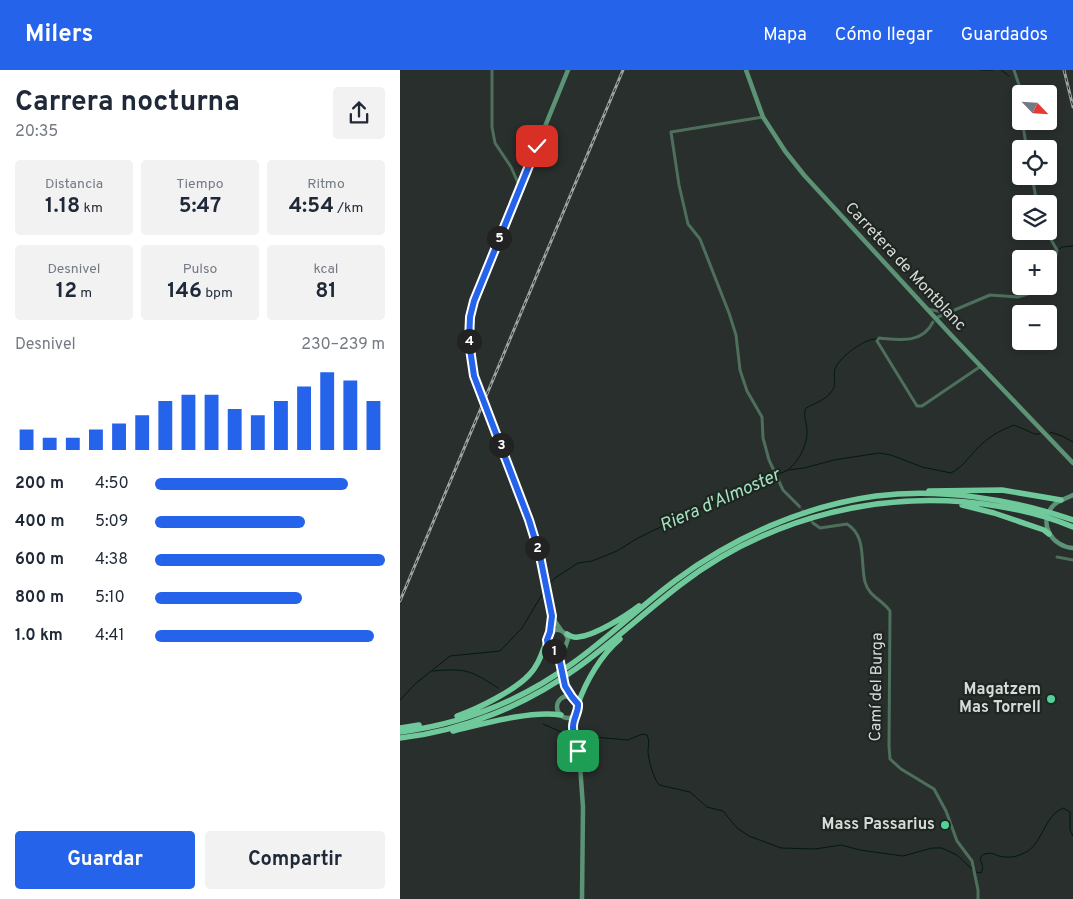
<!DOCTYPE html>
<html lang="es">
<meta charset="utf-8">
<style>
body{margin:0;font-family:Overpass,sans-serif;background:#f2f2f3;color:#1f2937;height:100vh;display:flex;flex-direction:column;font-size:19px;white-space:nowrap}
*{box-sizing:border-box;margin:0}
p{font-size:16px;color:#747a83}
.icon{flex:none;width:28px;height:28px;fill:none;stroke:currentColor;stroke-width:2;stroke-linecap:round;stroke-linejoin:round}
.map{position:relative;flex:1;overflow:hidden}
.side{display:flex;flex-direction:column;background:#fff;width:400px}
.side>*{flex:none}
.needle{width:32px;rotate:115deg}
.tools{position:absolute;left:612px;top:15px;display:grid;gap:10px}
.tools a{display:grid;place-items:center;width:45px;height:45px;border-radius:5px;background:#fff;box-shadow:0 2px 8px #0003;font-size:25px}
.pin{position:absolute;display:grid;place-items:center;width:42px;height:42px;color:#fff;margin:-21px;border-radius:10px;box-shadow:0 2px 8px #0006}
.km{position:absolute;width:25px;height:25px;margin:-12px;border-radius:50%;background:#222;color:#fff;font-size:14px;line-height:25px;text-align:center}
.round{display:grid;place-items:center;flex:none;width:52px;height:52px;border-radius:5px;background:#f2f2f3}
.overview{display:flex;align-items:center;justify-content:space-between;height:85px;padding:0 15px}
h1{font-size:28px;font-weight:700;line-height:38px}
.stats{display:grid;grid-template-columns:repeat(3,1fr);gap:8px;height:85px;padding:5px 15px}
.stats div{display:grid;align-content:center;border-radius:5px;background:#f2f2f3;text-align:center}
.stats b{font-size:21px;font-weight:700}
.stats small{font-size:14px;font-weight:400}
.stats p{font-size:14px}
.chart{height:140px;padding:10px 15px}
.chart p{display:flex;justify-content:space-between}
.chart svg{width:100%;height:90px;margin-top:5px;stroke:#2563eb;stroke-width:6}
.primary-button{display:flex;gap:10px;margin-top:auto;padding:10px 15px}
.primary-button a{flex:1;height:58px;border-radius:5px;background:#2563eb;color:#fff;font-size:20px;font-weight:700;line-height:58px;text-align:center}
.primary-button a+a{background:#f2f2f3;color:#1f2937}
ul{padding:0 15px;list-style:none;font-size:16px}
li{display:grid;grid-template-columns:80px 60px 1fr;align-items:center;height:38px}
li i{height:12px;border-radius:6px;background:#2563eb}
header{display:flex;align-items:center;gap:30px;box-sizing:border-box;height:70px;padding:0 25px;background:#2563eb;color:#fff}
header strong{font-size:24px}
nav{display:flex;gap:28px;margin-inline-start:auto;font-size:18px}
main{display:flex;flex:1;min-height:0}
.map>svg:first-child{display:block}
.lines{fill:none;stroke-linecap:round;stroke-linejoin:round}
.stream{stroke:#001b0d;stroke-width:1}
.street-tunnel{stroke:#434946;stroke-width:3;stroke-dasharray:3 1.5;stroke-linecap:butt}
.street{stroke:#4d6f5c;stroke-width:3}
.secondary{stroke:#5c9376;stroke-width:4.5}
.highway{stroke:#6fc99b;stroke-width:5.5}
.rail-casing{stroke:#9ea3a0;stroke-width:3}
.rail{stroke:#1f2622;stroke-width:1;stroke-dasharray:4;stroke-linecap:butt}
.route-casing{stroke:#fff;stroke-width:10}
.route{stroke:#2563eb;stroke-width:6}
.poi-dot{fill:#51d398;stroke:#1f2622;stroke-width:2}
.labels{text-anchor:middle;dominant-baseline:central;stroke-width:4.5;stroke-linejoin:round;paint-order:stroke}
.street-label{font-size:16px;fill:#d6dad8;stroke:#1f2622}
.poi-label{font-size:16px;font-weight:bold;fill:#d6dad8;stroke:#1f2622;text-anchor:end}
.water-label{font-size:18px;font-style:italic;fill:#a4e2c0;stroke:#1f2622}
</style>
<header>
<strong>Milers</strong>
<nav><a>Mapa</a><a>Cómo llegar</a><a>Guardados</a></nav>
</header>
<main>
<section class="side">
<div class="overview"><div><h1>Carrera nocturna</h1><p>20:35</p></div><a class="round"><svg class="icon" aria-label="share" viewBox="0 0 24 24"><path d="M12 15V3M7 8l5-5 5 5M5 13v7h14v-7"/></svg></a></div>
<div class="stats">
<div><p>Distancia</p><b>1.18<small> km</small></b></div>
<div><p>Tiempo</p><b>5:47</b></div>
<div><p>Ritmo</p><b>4:54<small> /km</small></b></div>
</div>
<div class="stats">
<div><p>Desnivel</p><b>12<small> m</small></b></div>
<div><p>Pulso</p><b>146<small> bpm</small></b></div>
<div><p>kcal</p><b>81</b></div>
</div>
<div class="chart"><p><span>Desnivel</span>230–239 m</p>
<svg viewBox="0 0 160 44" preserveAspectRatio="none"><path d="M5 44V34M15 44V38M25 44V38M35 44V34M45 44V31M55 44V27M65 44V20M75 44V17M85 44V17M95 44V24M105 44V27M115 44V20M125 44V13M135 44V6M145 44V10M155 44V20"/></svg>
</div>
<ul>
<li><b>200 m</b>4:50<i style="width:84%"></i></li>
<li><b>400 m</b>5:09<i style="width:65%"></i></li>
<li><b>600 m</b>4:38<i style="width:100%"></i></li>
<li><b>800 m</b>5:10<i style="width:64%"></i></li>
<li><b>1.0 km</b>4:41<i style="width:95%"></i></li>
</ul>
<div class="primary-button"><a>Guardar</a><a>Compartir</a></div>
</section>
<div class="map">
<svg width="673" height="829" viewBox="0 0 673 829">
<rect width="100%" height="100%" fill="#292f2c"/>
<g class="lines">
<!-- stream -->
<path class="stream" d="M580,0H593
M601,0L609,6
M658,180L662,177L673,176
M633,223L640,216
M505,271L518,268
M650,362L662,366L673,372
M389,399C400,390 408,373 407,359C406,351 403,345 406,338C415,333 426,330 432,321C437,315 433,306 435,299C439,287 466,267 478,269
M148,515L155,508L178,493L192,491L217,481L238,468L271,452L388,400L404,398L434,390L479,383L491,385L522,397L551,403C565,396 571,383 583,373C593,364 602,360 614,355L635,364H640
M33,601C66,598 70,600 98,618
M0,630L15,614L50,586L100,581L122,558L146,518
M143,654L166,664
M182,666L228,670L242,664L247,665C250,672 248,676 248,682C249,692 253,707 259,715L290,722L307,737L323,741L337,758L349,766L381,778L415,779L441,775L460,780L503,786L532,778H542L557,785L573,800
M576,802L581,803C584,797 582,794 580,789L582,785C594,780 595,787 605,787C613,788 621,785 628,781C643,771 645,745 663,738L670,742V760L673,766"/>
<!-- street-tunnel -->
<path class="street-tunnel" d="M399,436L413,453"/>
<!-- street -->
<path class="street" d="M92,0V57L95,73L111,97L120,117
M614,0L620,18L621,45
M363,47L271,62L279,115L288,154L300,169L329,243L336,265L340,300L347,321L362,347L363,368L369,390L383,420L399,436
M622,51L627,79
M632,106L637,134
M646,161L657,180L654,194L649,203
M527,239L548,243
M538,247L590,225L618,227L631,223L638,216
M533,252C522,274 500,270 479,268L477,271L517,336H522L581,296
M413,453L420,458L447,454C467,466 460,492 465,512C469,527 482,529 490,541L489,676L490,689L501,699L534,719L546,741L557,771L572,791L578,820V829
M657,487L673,490"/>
<!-- secondary -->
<path class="secondary" d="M346,0L363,47L385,81L404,105L551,265L673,393
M673,425C666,429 657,430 652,437C638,455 653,477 673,478
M152,547L161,560
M150,562C152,543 148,525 144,506C129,437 99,372 74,306C68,280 69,256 74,231L168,0
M154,581C163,596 163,612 172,627
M160,592L168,569C161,549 136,566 154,581L163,580
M157 637a11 11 0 1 1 22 0a11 11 0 1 1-22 0Z
M175,646L173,657L179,681L183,737L182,829"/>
<!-- highway -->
<path class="highway" d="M529,421L602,420L661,430
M562,435L594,443L644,460L649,464
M167,564C170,566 174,568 178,567C194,566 226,546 239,536
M178,634C186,611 201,585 220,569
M57,646C78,639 115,620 129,605C139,595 142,582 147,570
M0,658L19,655
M53,661C82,654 132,640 161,645
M0,662C63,654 122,630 173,593C209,567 241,536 276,510C334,467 404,436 476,426C541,418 612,429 673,450
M0,668C63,661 126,635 177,598C213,572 245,542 280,515C370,446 485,418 597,436C622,440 649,447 673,457"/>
<!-- rail casing -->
<g class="rail-casing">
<path id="rail" d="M664,0L673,37
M0,531L223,0"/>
</g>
<!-- rail -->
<use href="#rail" class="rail"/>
</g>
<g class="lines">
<!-- route casing -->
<g class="route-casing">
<path id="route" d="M137,76L74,231L70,247L69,272L74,306L129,450L140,486L152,546L150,562L147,570L148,576L154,581L160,592L165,616L172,627L178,634C179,642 173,648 173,657C173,665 177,674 178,681"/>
</g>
<!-- route -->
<use href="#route" class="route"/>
</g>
<!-- markers -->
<g class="poi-dot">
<circle cx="651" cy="629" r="5"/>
<circle cx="545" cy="755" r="5"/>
</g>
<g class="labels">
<!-- street labels -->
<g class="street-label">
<text transform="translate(505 197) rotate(47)">Carretera de Montblanc</text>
<text transform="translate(477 617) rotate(-89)">Camí del Burga</text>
</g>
<!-- poi labels -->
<g class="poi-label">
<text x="641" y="620">Magatzem<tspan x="641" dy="18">Mas Torrell</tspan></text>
<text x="535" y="755">Mass Passarius</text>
</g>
<!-- water labels -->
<g class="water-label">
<text transform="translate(320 431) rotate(-24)">Riera d'Almoster</text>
</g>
</g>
</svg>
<div class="tools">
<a><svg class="needle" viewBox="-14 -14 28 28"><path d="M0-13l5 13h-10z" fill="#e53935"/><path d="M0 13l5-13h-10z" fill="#747a83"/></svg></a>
<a><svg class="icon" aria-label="locate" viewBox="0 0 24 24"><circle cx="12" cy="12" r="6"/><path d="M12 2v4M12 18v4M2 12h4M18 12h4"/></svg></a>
<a><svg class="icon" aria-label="layers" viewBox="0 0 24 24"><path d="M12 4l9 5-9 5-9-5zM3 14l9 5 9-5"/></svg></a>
<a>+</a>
<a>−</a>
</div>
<div class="pin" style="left:178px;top:681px;background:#1e9e55"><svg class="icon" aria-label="arrive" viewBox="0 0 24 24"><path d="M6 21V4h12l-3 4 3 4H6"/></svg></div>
<div class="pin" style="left:137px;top:76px;background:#d93025"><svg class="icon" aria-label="check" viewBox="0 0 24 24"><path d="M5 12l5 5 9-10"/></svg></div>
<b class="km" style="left:154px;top:581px">1</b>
<b class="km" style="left:137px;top:478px">2</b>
<b class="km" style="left:101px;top:375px">3</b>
<b class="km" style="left:69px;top:271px">4</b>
<b class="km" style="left:99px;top:168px">5</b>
</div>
</main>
